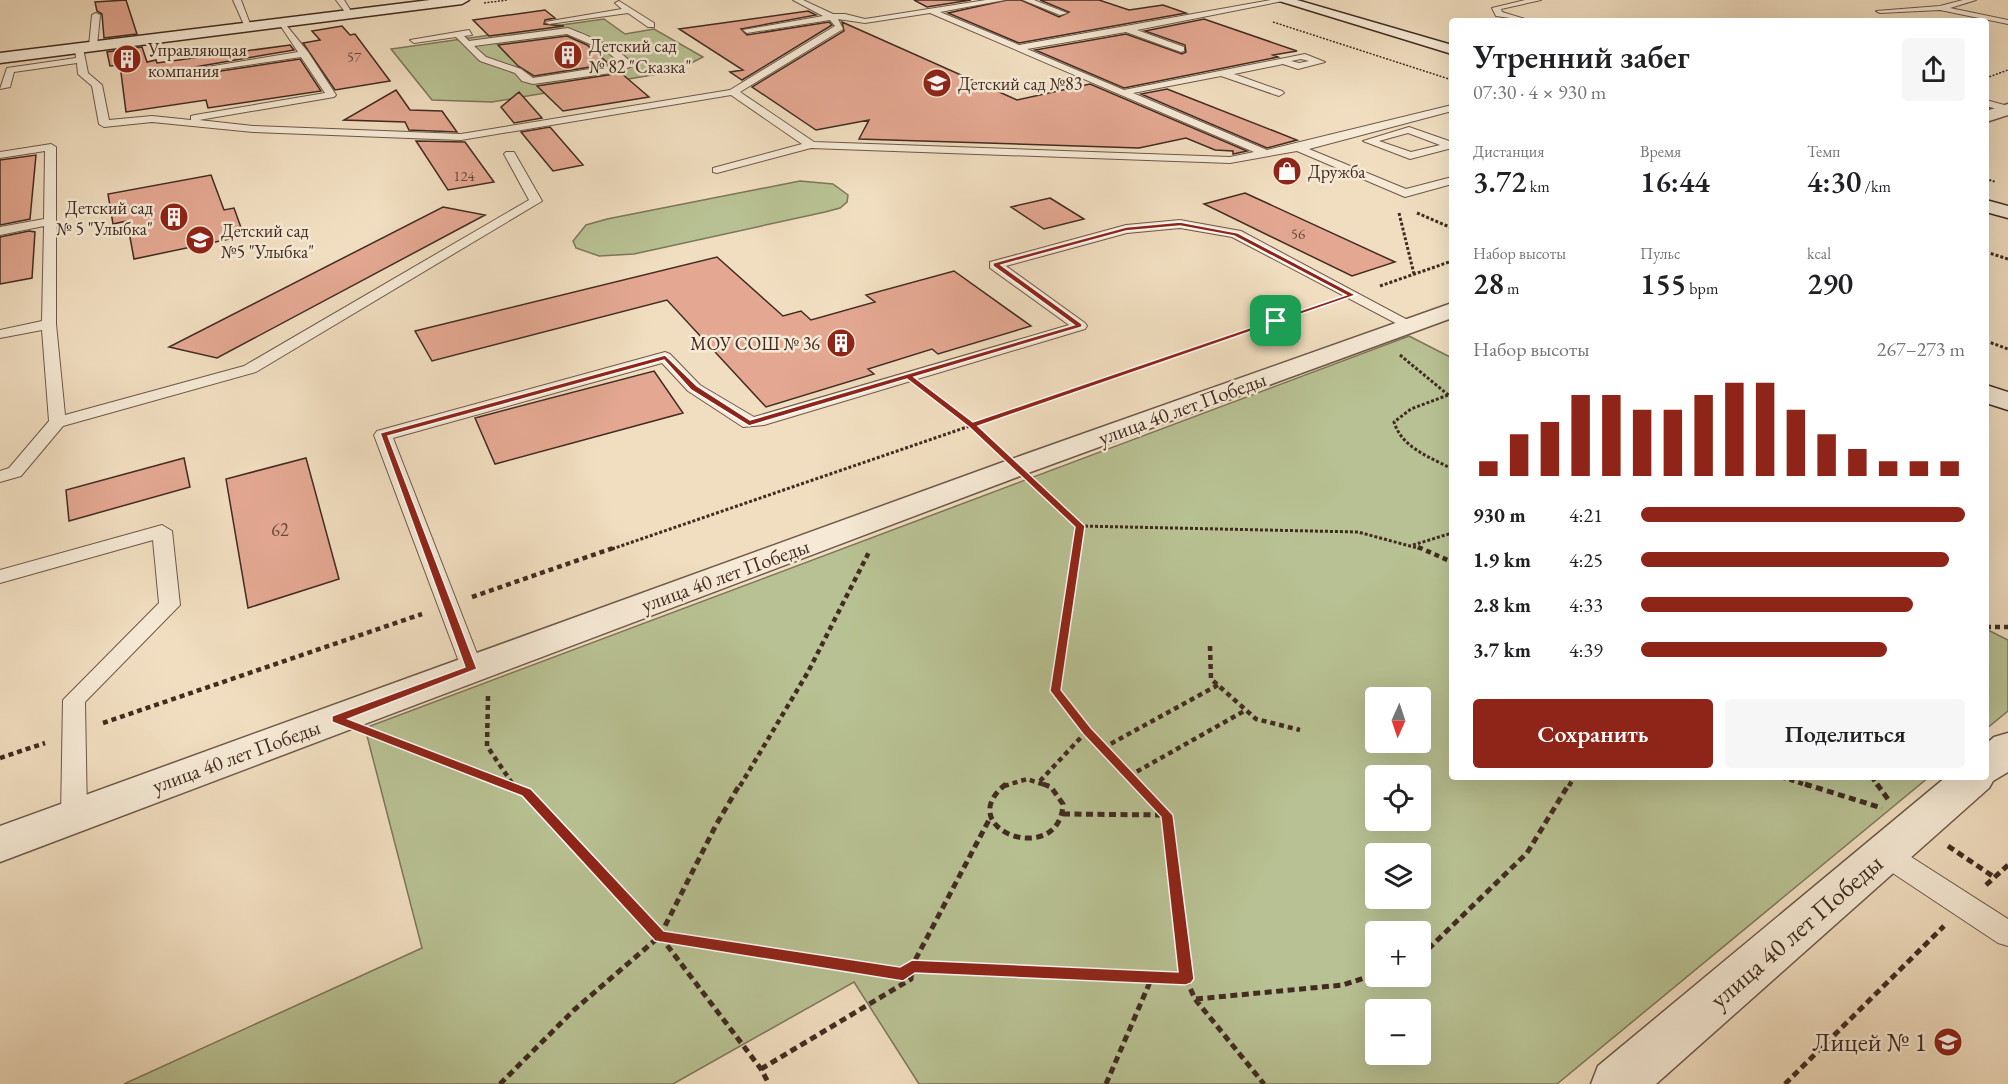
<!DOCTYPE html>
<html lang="ru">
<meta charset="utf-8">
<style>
body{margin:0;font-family:"EB Garamond",serif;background:#f6f6f6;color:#202124;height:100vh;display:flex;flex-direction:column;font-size:22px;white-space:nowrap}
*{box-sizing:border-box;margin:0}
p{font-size:20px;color:#757577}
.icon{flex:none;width:33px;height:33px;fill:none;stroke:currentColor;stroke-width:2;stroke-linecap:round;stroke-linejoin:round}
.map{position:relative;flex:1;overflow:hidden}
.panel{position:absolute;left:1449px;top:18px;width:540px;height:762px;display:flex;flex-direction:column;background:#fff;border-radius:6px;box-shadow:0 6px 24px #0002}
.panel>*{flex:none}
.needle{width:39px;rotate:183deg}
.controls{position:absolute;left:1365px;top:687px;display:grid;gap:12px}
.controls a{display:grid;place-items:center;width:66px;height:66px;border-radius:6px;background:#fff;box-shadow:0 6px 24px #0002;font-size:30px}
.pin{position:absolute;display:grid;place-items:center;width:51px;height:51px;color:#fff;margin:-26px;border-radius:12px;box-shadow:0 3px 9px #0006}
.round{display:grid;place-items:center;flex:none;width:63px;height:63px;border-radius:6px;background:#f6f6f6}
.head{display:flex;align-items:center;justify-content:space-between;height:102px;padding:0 24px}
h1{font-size:33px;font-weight:600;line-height:45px}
.metrics{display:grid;grid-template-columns:repeat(3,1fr);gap:9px;height:102px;padding:6px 24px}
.metrics div{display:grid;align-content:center}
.metrics b{font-size:30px;font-weight:600}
.metrics small{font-size:16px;font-weight:400}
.metrics p{font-size:16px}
.chart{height:168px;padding:12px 24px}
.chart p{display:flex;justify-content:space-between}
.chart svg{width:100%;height:108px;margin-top:6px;stroke:#8f2418;stroke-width:6}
.cta{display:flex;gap:12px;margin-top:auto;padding:12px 24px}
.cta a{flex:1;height:69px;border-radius:6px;background:#8f2418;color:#fff;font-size:24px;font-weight:600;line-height:69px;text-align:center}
.cta a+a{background:#f6f6f6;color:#202124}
ul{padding:0 24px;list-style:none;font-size:20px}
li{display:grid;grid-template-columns:96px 72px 1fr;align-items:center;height:45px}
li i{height:15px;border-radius:8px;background:#8f2418}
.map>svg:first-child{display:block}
.green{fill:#b8c193;stroke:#7d765a;stroke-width:1.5;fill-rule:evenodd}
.building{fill:#e4a892;stroke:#422b21;stroke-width:1.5}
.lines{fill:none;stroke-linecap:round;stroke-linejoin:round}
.lane-casing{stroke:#6e5849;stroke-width:2}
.street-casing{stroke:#6e5849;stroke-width:3}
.secondary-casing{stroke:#422b21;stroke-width:3}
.path-far4{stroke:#422b21;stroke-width:1.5;stroke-dasharray:2 1.5;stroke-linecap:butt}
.path-far3{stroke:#422b21;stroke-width:2;stroke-dasharray:2 1.5;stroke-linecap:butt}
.path-far2{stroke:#422b21;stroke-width:3;stroke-dasharray:3 2;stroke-linecap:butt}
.path-far1{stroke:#422b21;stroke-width:4.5;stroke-dasharray:5 4;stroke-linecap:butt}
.path{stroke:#422b21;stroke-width:5;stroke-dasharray:7 4.5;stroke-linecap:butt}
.lane{fill:#f6ead6;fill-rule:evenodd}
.street{fill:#f6ead6;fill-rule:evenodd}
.secondary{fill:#f6ead6;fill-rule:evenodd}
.route{fill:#8f2418;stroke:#fff;stroke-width:1.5;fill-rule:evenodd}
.labels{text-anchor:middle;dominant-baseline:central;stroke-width:5;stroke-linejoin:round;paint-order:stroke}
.far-number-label{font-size:15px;fill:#6a4a3d}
.far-poi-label{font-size:18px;fill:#422b21;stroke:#f6ead6;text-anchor:start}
.number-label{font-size:18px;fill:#6a4a3d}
.street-label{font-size:21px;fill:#422b21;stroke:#f6ead6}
.near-street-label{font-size:26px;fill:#422b21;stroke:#f6ead6}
.near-poi-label{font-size:26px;fill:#422b21;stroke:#f6ead6;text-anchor:end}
</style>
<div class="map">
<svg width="2008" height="1084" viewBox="0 0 2008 1084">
<rect width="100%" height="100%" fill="#f1dec0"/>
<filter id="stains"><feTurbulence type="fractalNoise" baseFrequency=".00333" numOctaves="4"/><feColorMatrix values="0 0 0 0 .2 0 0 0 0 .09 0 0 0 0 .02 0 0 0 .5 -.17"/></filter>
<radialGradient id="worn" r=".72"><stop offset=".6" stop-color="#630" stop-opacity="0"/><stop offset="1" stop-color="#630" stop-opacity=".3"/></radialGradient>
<!-- green -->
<path class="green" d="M604,19L625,34L654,29L703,57L676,71L492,102L432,100L391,49Z
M800,181L833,184L848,195L847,202L840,208L825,212L634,254L599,256L576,248L573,241L586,225L607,219Z
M1409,336L1452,358V777H1929L1557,1084H919L854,982L673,1084H124L422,948L365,728ZM1376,698H1420V742H1376ZM1376,776H1420V820H1376ZM1376,854H1420V898H1376ZM1376,932H1420V976H1376ZM1376,1010H1420V1054H1376Z
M1986,629L2008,640V711L1986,729Z"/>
<!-- building -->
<path class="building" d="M126,0L137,34L104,38L102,14L97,11L95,2Z
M914,0H971L927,7Z
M1007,0H1021L1059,17L1069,12L1040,0H1099L1129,10L1163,5L1186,13L1019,43L948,13Z
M545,10L555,18L545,20L544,24L564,26L489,36L473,20Z
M808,11L816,15L741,29L747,35L829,22L832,25L742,80L730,72L743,70L679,29Z
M1204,19L1297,51L1273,55L1278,57L1124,88L1035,50L1126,34L1182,54L1186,52L1185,45L1145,31Z
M842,22L1017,100L1090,84L1247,151L1233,154V151L1215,150L1186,138L1139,148L859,139L869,120L816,130L752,87L844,31Z
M342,26L350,35L355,34L390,81L335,90L303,43L320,40L312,31Z
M567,36L587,45L609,64L534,76L518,66L498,45Z
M290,45L294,50L189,68L187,70L194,75L300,59L321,91L208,108L206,100L126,112L120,65L110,66L107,52L142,47L147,62L156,60L157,63Z
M621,73L649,97L563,111L537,86Z
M1167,89L1297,140L1267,148L1141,94Z
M396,90L410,110L442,111L457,132L409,130L405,122L344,120Z
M519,92L542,118L514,123L501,107Z
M550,127L583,165L553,171L521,132Z
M416,141L465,142L494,182L448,190Z
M36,155L30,219L0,225V160Z
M211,175L224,210L234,208L244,236L134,259L127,221L113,224L108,194Z
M1245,193L1395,262L1352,276L1204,204Z
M1050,198L1084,219L1044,229L1011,207Z
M443,207L485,215L217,358L169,347Z
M29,231L35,232L32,278L0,284V237Z
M717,257L783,316L801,311L811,320L875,302L866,295L954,271L1031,326L938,354L932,349L868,369L874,374L766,407L667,300L432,361L415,331Z
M654,371L683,413L495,464L475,418Z
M184,458L190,487L69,521L66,490Z
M306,458L339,579L248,608L226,479Z"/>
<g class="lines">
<!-- lane casing -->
<g class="lane-casing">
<path id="lane" d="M233,0H241L252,29L245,27Z
M336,0H344L354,16H348Z
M793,0H803L833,14H845L865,19L986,0H1005L940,12L1019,45L1271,0H1288L1137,30L1184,47V51L1181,52L1126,32L1027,49L1124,90L1305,54L1325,62L1298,69L1283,64L1234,74L1282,91L1284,93L1279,96L1221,76L1133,93L1267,150L1452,105V111L1309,149L1406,189L1452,177V184L1405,197L1297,151L1230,163L811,148L717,173L713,172V168L802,144L731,95L461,140L253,132L152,122L104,127L99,124L92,86L78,74L77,63L14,72L10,87L0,89L7,68L76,58L75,48L79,45L83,48L88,73L102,85L109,120L152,116L191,120V116L195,115L325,93L301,57L194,73L189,70L298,52L278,22L282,20L308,52L336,95L334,97L199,120L253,126L461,134L730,90L835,26L830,20L747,33L743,30L823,16ZM930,13L1254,152L1230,157L814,142L740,92L843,29L838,19L865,23ZM1301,59L1309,61L1299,63L1291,61Z
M1023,0H1034L1067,13L1060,15Z
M1525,0H1541L1501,9L1502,12L1532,21L1496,16L1492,8Z
M1963,0H1976L1950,8L2008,20V24L1940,10L1880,13L1876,11L1940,6Z
M619,1L654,23V27H648L628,13L549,24L545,22L622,9L615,3Z
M96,13L100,15L97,46L93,49L89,46L92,15Z
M568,28C583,34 628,51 632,66L618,72L533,84L522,81L515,73L480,61L456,37L414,43L410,40L469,30L472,35L464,36L469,41ZM567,34L606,51L622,64L533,78L521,69L486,57L474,46Z
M1986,100L2008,106V112L1986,106Z
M1409,127L1452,142V148L1410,159L1363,141ZM1408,133L1440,145L1411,152L1379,141Z
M51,144L56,147V324L65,415L244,366L529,200L504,154L506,152H514L542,201L256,372L63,426L21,476L0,482V471L9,468L49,421L42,330L0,338V330L42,321L44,226L0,235V227L44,219L45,151L0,158V152Z
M1180,220L1241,231L1417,325L1415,328H1405L1232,237L1180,228L1127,233L1006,266L1085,323L1087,326L1085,329L764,425L743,427L688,391L662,363L393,438L483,669L480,675L472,677L464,675L374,435L377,431L665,352L670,354L700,385L754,417L1069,325L990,268V262L1126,225Z
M162,525L172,531L180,605L85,702L87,816L83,823L74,826L65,823L61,816L63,700L159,603L153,540L0,583V570Z
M1885,843L1894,846L2008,919V946L1998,943L1876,862L1872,854L1876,846Z"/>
</g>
<!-- street casing -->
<g class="street-casing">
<path id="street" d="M2008,104V115L1986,122V111Z
M1452,303V318L1028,473L0,862V826L1006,461Z
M2008,733V772L1993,781L1989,788L1656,1084H1591L1598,1066L1946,777H1986V744L1994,737Z"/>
</g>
<!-- secondary casing -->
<g class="secondary-casing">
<path id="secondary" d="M430,0H469L462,4L0,63V53Z
M1276,0H1297L1452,45V54Z
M1986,200L2008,206V218L1986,212Z
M1986,385L2008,392V410L1986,403Z"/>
</g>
<!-- path-far4 -->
<path class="path-far4" d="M484,3L507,0
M1273,22L1452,80
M1986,78L2008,70"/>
<!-- path-far3 -->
<path class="path-far3" d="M1986,179L1996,182"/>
<!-- path-far2 -->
<path class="path-far2" d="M1399,213L1414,274
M1417,213L1452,228
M1986,252L2008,259
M1380,286L1452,261
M1986,341L2008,349
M1400,355L1452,398
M930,394L994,446
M1448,395L1411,409L1394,422C1402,448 1430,457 1452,469
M1039,488L1080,526L1077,549
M1080,526L1358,532L1421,549
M1413,545L1452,533
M612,549L1322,305"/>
<!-- path-far1 -->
<path class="path-far1" d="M1077,547L1055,691L1087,731L1139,786
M1418,547L1452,562
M472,597L616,547
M1986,627H2008
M1210,646L1211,679L1256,719L1300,730
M488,696L487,746L514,786
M103,723L422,614
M381,737L508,786
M1103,748L1218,685
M0,758L45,743
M1129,776L1246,710
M1781,777L1810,786
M1872,777L1878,786
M1040,781L1087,731
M740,786L808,672L869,552
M1004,786L1027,779L1048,786
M1569,786L1574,777"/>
<!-- path -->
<path class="path" d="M505,784L527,793L660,936L903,974L912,966L1153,975
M513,784L515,788
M1006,784C949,829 1060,869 1063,804L1051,787L1043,784
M1138,784L1167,815L1186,979L1195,999L1264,1084
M1805,784L1882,808
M1877,784L1890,802
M1063,814L1166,815
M1948,846L1994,877
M1986,885L2008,865
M660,936L716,825L740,784
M1420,957L1527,853L1569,784
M1196,999L1343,985L1376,974
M761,1069L911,979L912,966L990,818
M500,1084L574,1010L660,936L761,1069L769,1084
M1106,1084L1153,975L1186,979
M1785,1084L1944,926"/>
<!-- lane -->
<use href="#lane" class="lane"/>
<!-- street -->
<use href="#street" class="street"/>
<!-- secondary -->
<use href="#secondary" class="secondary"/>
</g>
<!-- route -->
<path class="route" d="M1180,222L1238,233L1356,295L978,426L1085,526L1061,690L1091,728L1173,815L1194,979L1191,983L1186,985L915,973L903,981L660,942L655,941L522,796L332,722V716L465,667L380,433L665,355L697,386L750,420L1074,325L993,266V263L1126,227ZM1180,226L1234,236L1346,295L973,422L914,377L1082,327V324L1001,265L1126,231ZM664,360L691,390L749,426L907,379L969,427L1075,527L1050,691L1083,734L1161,817L1178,972L912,960L900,967L664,931L531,789L348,719L477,669L388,436Z"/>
<!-- icons -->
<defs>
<g id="building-disc" transform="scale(1.5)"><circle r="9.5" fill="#8f2418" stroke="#f6ead6"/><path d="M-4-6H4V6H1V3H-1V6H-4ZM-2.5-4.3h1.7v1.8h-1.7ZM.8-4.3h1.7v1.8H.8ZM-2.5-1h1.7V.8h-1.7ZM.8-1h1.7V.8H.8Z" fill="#fff"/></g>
<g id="school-disc" transform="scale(1.5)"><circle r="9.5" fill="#8f2418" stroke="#f6ead6"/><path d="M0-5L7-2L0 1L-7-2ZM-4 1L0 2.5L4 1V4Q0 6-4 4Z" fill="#fff"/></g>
<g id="shop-disc" transform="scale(1.5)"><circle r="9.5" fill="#8f2418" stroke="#f6ead6"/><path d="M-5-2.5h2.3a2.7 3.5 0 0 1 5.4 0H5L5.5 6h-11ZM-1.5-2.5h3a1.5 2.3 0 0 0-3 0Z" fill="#fff"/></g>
</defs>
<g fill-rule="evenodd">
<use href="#building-disc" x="568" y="55"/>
<use href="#building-disc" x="127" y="59"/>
<use href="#school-disc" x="937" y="83"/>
<use href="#shop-disc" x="1287" y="171"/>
<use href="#building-disc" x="174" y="217"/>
<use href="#school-disc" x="200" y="240"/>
<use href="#building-disc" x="841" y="343"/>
<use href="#school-disc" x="1948" y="1042"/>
</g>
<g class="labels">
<!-- far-number labels -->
<g class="far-number-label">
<text x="354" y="56">57</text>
<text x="464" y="175">124</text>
<text x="1298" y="233">56</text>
</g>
<!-- far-poi labels -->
<g class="far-poi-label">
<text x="589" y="45">Детский сад<tspan x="589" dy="21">№ 82 "Сказка"</tspan></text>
<text x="148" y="49">Управляющая<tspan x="148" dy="21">компания</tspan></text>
<text x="958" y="83">Детский сад №83</text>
<text x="1308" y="171">Дружба</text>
<text x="153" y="207" text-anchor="end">Детский сад<tspan x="153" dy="21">№ 5 "Улыбка"</tspan></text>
<text x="221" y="230">Детский сад<tspan x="221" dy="21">№5 "Улыбка"</tspan></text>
<text x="820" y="343" text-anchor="end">МОУ СОШ № 36</text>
</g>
<!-- number labels -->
<g class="number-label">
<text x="280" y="529">62</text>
</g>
<!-- street labels -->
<g class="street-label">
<text transform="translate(1182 408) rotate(-20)">улица 40 лет Победы</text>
<text transform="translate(725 575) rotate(-20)">улица 40 лет Победы</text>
<text transform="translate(236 756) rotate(-20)">улица 40 лет Победы</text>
</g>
<!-- near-street labels -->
<g class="near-street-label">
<text transform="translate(1796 931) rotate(-41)">улица 40 лет Победы</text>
</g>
<!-- near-poi labels -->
<g class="near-poi-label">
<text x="1927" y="1042">Лицей № 1</text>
</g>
</g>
<rect width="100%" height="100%" filter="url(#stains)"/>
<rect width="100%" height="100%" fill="url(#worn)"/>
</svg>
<div class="controls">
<a><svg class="needle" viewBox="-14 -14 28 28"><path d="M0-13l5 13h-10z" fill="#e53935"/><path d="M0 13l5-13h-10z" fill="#757577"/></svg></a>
<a><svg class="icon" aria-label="locate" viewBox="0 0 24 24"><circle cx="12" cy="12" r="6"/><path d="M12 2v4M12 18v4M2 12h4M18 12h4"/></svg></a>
<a><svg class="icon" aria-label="layers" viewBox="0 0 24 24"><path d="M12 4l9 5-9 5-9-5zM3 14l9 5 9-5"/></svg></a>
<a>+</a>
<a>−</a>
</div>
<div class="pin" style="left:1276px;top:321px;background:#1e9e55"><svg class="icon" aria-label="arrive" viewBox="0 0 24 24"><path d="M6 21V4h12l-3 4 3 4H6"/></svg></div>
<section class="panel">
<div class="head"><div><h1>Утренний забег</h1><p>07:30 · 4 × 930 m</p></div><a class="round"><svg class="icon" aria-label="share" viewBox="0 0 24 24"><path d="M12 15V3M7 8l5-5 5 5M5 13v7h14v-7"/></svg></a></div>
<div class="metrics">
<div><p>Дистанция</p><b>3.72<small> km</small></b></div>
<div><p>Время</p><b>16:44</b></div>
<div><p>Темп</p><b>4:30<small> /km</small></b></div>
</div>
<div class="metrics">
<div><p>Набор высоты</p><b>28<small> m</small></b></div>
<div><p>Пульс</p><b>155<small> bpm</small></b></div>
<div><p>kcal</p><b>290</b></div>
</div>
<div class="chart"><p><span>Набор высоты</span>267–273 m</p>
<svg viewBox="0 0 160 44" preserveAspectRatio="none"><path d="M5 44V38M15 44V27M25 44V22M35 44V11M45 44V11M55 44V17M65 44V17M75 44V11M85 44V6M95 44V6M105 44V17M115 44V27M125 44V33M135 44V38M145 44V38M155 44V38"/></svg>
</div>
<ul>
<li><b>930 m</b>4:21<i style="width:100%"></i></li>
<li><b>1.9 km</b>4:25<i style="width:95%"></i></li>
<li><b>2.8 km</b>4:33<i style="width:84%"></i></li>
<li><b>3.7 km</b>4:39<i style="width:76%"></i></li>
</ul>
<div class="cta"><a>Сохранить</a><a>Поделиться</a></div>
</section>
</div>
